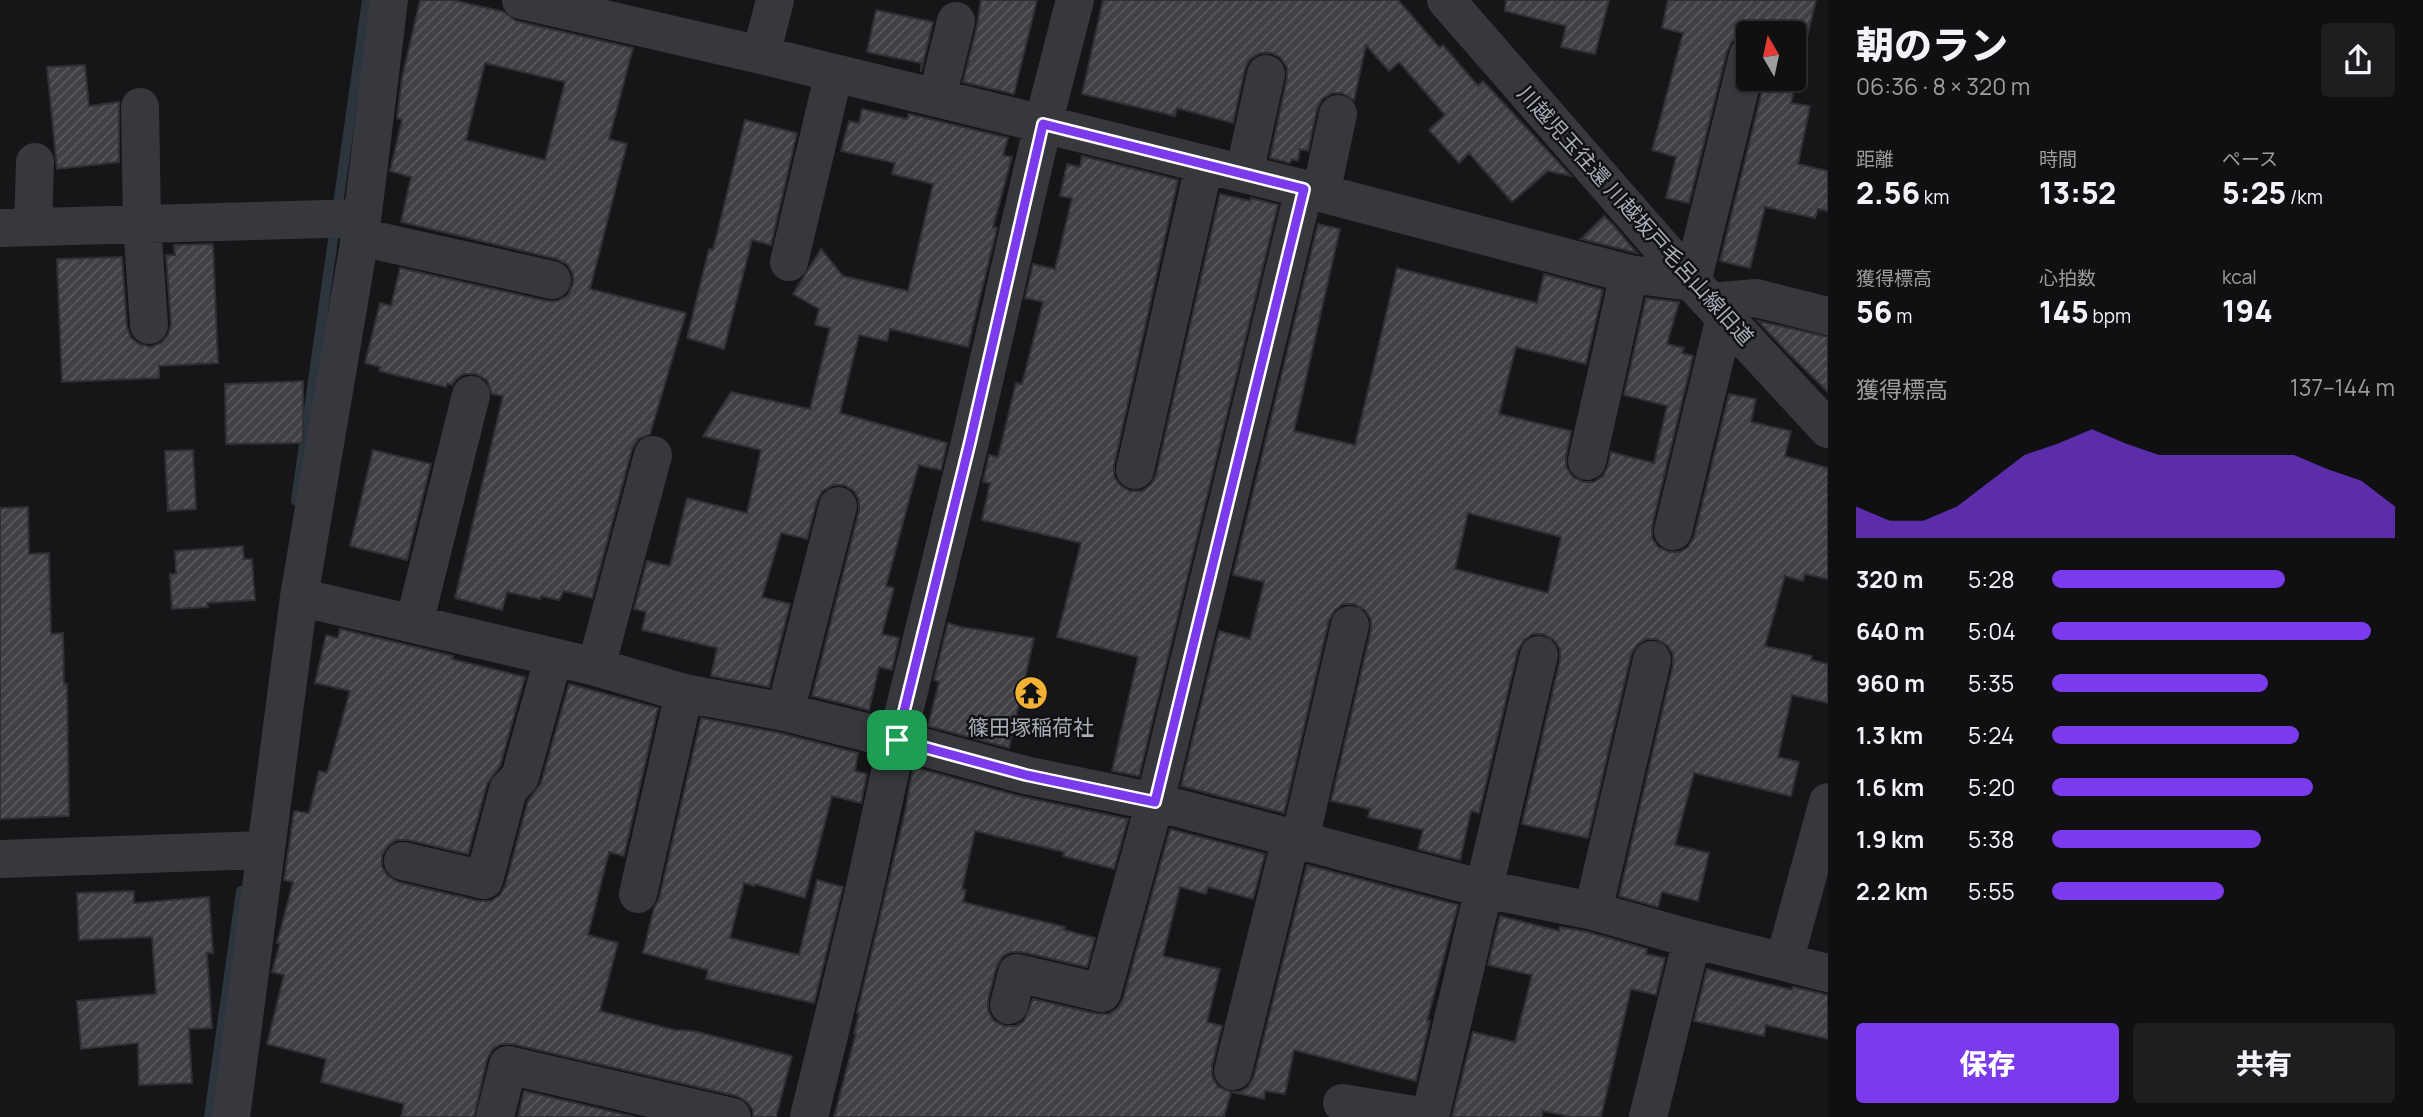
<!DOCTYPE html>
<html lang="ja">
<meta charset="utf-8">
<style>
body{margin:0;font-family:Manrope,"Noto Sans JP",sans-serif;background:#1e1e20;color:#f1f3f6;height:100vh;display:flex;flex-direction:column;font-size:26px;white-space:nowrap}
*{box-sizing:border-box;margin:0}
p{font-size:23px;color:#9c9d9f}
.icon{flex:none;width:38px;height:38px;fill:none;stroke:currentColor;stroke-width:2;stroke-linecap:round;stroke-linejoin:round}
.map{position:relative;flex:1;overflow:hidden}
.drawer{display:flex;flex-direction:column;background:#101012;width:595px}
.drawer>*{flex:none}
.needle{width:46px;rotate:351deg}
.tools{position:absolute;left:1736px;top:21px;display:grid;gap:14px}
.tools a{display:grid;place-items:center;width:70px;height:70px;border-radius:7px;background:#101012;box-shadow:0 2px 5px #0004,0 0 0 2px #303032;font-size:35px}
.pin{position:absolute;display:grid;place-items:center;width:60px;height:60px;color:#fff;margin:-30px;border-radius:14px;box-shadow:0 4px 10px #0006}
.round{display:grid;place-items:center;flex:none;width:74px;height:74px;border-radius:7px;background:#1e1e20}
.headline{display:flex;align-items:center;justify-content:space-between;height:119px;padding:0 28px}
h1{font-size:38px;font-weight:800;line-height:52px}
.figures{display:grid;grid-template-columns:repeat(3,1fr);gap:10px;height:119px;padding:7px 28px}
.figures div{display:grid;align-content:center}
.figures b{font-size:30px;font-weight:800}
.figures small{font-size:19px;font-weight:400}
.figures p{font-size:19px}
.chart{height:196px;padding:14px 28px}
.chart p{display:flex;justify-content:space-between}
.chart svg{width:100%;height:126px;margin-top:7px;fill:#7c3aed;opacity:.7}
.cta{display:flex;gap:14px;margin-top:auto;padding:14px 28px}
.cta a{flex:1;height:80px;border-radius:7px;background:#7c3aed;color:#fff;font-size:28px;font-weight:800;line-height:80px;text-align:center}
.cta a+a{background:#1e1e20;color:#f1f3f6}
ul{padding:0 28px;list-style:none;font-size:23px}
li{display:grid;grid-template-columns:112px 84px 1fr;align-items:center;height:52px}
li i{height:18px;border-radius:9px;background:#7c3aed}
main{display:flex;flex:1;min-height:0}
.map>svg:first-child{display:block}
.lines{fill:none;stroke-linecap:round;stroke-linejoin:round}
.stream{stroke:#2c353c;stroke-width:10}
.building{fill:url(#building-hatch);stroke:#303034;stroke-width:2;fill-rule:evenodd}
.minor{stroke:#37383d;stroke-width:38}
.route-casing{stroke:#fff;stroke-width:14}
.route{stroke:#7c3aed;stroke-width:9}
.labels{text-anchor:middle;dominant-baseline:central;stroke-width:5;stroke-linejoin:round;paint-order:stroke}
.street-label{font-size:21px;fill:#a8adb8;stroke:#111113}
.poi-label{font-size:21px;fill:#a8adb8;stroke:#111113}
</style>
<main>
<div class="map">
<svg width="1828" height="1117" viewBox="0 0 1828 1117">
<defs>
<pattern id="building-hatch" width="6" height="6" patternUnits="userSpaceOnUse" patternTransform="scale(1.75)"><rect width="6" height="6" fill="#404145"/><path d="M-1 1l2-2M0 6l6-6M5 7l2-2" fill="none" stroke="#595a5e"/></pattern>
</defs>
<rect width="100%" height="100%" fill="#161618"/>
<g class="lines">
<!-- stream -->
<path class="stream" d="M296,501L367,0
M209,1117L241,891"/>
</g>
<!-- building -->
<path class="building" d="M420,0H453L504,12L516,21L633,48L609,139L627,144L590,289L686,313L650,434L638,439L632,449L592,598L564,591L559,600L541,596L540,599L507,592L502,610L455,598L503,396L492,394L487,380L476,374H464L456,379L452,385L447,383L446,387L379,371L380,367L365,363L380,303L391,306L400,268L547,301H558L568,295L573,284V274L567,264L557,259L401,222L411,177L390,171L402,120L397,118L402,78ZM485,63L565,82L545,160L466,140Z
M981,0H1037L1014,94L963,82L977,26Z
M1103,0H1398L1440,48L1443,45L1478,86L1483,81L1571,176L1548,171L1512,202L1469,153L1459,163L1429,130L1445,115L1399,62L1389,71L1366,45L1354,100L1342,93H1332L1322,99L1317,109L1308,151L1300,149L1298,161L1291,159L1290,163L1270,158L1287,78V67L1280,57L1271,53H1260L1249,60L1245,69L1233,123L1177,108L1175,116L1082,94Z
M1506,0H1609L1595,54L1561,47L1566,26L1505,11Z
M1668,0H1816L1791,103L1810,106L1798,164L1828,171V211L1818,209L1815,218L1765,207L1750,268L1720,261L1765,79H1794V33H1748L1732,41L1727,51L1689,203L1666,198L1676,157L1652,150L1683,33L1662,28Z
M876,10L933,22L921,72V63L867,52Z
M85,65L89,106L119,102V162L57,169L47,67Z
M862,109L907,119L909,114L1008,138L1003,155L1012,157L993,227L997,228L968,347L890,329L887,341L859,335L840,413L947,443L941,470L919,465L915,478L886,586L894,588L882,634L899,638L892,670L879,667L869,710L812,696L859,511V500L854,491L844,485H833L822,491L817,501L807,539L781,533L762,597L790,604L769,687L711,676L717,648L642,630L646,612L634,609L647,561L670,566L687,498L747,513L761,450L703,436L731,392L810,409L830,328L815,325L819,309L793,294L821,249L843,276L908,291L933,184L892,174L895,163L841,151L849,121L859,123Z
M745,120L797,133L771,245L752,240L724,349L687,338L709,249L713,250Z
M1082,156L1178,180L1114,465V477L1121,486L1130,491H1142L1151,484L1156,475L1220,194L1250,201L1251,198L1278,205L1139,776L1112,771L1138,657L1057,637L1081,543L982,520L990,483L983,482L989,455L998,457L1016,383L1022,384L1043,302L1025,298L1033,264L1055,269L1072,198L1060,196L1067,164L1080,167Z
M1604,216L1614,226L1637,253L1581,239Z
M1318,224L1340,229L1294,431L1355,445L1397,268L1537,303L1544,274L1603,290L1586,364L1516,347L1499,414L1571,431L1566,456V467L1573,477L1583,482H1594L1603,476L1608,466L1611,452L1654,463L1667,406L1624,395L1646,298L1679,302L1667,344L1684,348L1682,353L1693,356L1652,526V538L1658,547L1669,552H1680L1688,547L1694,537L1729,394L1756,399L1751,422L1791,431L1785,456L1828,468V579L1805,574L1803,581L1785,576L1765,646L1812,656L1811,660L1828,664V703L1792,695L1778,757L1799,762L1791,796L1694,773L1675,845L1709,853L1698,901L1662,892L1658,907L1619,896L1673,665V654L1667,645L1656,639H1646L1637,645L1631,655L1588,838L1522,824L1560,660V649L1554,640L1543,634H1533L1524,640L1518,650L1479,813L1471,811L1460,860L1418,849L1423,830L1368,817L1370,809L1331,801L1371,630V619L1365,610L1354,604H1343L1335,610L1329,620L1284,813L1181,786L1219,631L1250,639L1264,582L1233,575ZM1468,513L1561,537L1548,593L1455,569Z
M213,244L218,363L159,366V378L62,382L57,259L122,257L127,327L131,338L139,344L151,347L161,343L168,335L171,324L166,255H175L174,245Z
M1758,321L1828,337V392L1789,354Z
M303,381V443L226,444L225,384Z
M193,450L196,509L168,511L165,451Z
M373,450L431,464L407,560L350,546Z
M28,507L29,554L49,553L51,634L63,633L64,684H67L69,816L0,819V508Z
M243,546L244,559H252L255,600L207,603L208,607L172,609L170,574H176L175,551Z
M948,623L961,627L1034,638L1009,748L928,726L939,682L934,680Z
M340,629L453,656L452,659L525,677L500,766L487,784L468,854L408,840H396L388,846L382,855V867L388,876L398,882L479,901H491L500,895L505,886L528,801L541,783L569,684L658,708L624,856L609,852L588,935L618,943L600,1011L675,1030L694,1031L792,1056L776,1117H753V1110L747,1102L737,1096L512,1044H501L493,1049L487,1059L474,1117H401L404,1104L321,1082L326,1059L267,1044L284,975L272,972L280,943H277L293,882L284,880L294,811L309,813L319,771L327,773L350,691L315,683L326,635L338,638Z
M701,718L780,733L858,753L855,771L867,774L861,803L832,796L805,898L755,884L754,886L744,883L730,938L799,955L817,880L843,887L814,1003L706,979L708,970L643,953L654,908L659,899Z
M913,767L1019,796L1128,819L1114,869L1063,856L1064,852L975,831L962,889L966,890L963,902L1065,927L1064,930L1095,938L1087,967L1022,952H1011L1002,957L996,968L988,1000V1010L993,1020L1004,1026H1016L1024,1021L1033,999L1098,1014H1109L1118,1008L1123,999L1170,829L1265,854L1253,899L1208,887L1206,894L1180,887L1163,956L1220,969L1207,1022L1222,1026L1212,1066V1076L1218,1087L1231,1092L1224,1117H834L856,1033H854L859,1014L857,1013L905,812Z
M1307,865L1458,905L1427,1021H1430L1416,1081L1294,1050L1285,1094L1265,1091L1264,1099L1232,1092H1240L1248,1087L1254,1076Z
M134,891V903L209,897L213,953H207L212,1028L189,1029L192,1083L139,1085L138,1043L81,1049L77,1001L156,994L152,937L79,940L77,893Z
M1500,916L1559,931L1560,927L1588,932L1647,949L1646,954L1665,958L1656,995L1631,989L1601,1117H1571L1543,1111L1542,1117H1452L1473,1032L1515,1042L1532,975L1488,965Z
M1707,969L1792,990L1793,987L1828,995V1039L1766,1025L1764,1036L1694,1021Z
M524,1091L635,1117H518Z"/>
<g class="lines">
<!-- minor -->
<path class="minor" d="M521,0L761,55L1043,124L1321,193L1629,274L1692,282L1748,56
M1446,0L1692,282L1828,429
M761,55L775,0
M937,98L956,21
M140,107L142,224L149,325
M1244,174L1266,74
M1321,193L1338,114
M33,227L35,162
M0,228L362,218
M360,237L552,280
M789,262L834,73
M1711,302L1756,298L1828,316
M1587,461L1629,274
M1135,470L1204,166
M1673,531L1725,317
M299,597L596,667L684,693L785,712L897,740L1025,775L1155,802L1484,889L1593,911L1692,939L1828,973
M414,624L471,395
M596,667L653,455
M785,712L838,506
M1300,839L1350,625
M0,859L264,850
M403,861L484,880L508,790L520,777L553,659
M638,894L684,693
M1593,911L1652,660
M1784,962L1828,802
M1009,1005L1017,973L1102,993L1155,802L1304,189
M1233,1071L1291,838
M1342,1103L1426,1117
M231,1117L299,597L360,237L389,0
M495,1117L508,1065L732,1117
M809,1117L863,896L897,740L970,442L1043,124L1075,0
M1430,1117L1539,655
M1648,1117L1692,939"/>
</g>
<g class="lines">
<!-- route casing -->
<g class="route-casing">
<path id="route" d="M1043,124L1304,189L1155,802L1026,775L897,740L970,442Z"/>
</g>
<!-- route -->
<use href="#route" class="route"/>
</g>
<!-- icons -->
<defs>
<g id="temple-disc" transform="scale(1.75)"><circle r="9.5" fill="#f2b134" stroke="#111113"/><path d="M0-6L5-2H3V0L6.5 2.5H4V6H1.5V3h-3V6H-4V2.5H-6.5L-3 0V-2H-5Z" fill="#111"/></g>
</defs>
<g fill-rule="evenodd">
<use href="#temple-disc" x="1031" y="693"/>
</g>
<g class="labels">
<!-- street labels -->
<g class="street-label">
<text transform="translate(1636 215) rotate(48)">川越児玉往還 川越坂戸毛呂山線旧道</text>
</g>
<!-- poi labels -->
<g class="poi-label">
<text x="1031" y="727">篠田塚稲荷社</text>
</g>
</g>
</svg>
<div class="tools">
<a><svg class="needle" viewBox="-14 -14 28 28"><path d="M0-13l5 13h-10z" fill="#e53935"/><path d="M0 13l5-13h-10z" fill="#9c9d9f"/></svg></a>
</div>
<div class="pin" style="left:897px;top:740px;background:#1e9e55"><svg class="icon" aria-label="arrive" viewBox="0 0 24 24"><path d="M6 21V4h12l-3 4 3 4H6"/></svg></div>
</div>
<section class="drawer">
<div class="headline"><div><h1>朝のラン</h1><p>06:36 · 8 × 320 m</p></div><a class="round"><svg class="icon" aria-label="share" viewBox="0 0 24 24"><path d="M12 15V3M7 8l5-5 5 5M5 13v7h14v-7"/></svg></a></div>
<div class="figures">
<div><p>距離</p><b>2.56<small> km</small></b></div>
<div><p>時間</p><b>13:52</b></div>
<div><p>ペース</p><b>5:25<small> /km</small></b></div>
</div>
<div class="figures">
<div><p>獲得標高</p><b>56<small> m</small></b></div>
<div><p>心拍数</p><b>145<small> bpm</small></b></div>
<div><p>kcal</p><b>194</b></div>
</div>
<div class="chart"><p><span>獲得標高</span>137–144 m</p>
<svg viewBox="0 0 160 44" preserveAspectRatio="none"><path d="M0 44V33L10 38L20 38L30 33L40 24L50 15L60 11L70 6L80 11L90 15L100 15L110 15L120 15L130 15L140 20L150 24L160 33V44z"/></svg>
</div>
<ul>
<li><b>320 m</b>5:28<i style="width:68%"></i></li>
<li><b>640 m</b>5:04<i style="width:93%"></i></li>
<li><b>960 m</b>5:35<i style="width:63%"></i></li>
<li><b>1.3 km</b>5:24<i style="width:72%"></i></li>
<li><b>1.6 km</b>5:20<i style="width:76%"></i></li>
<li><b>1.9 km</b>5:38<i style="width:61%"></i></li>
<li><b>2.2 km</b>5:55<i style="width:50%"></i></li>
</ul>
<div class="cta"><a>保存</a><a>共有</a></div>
</section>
</main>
